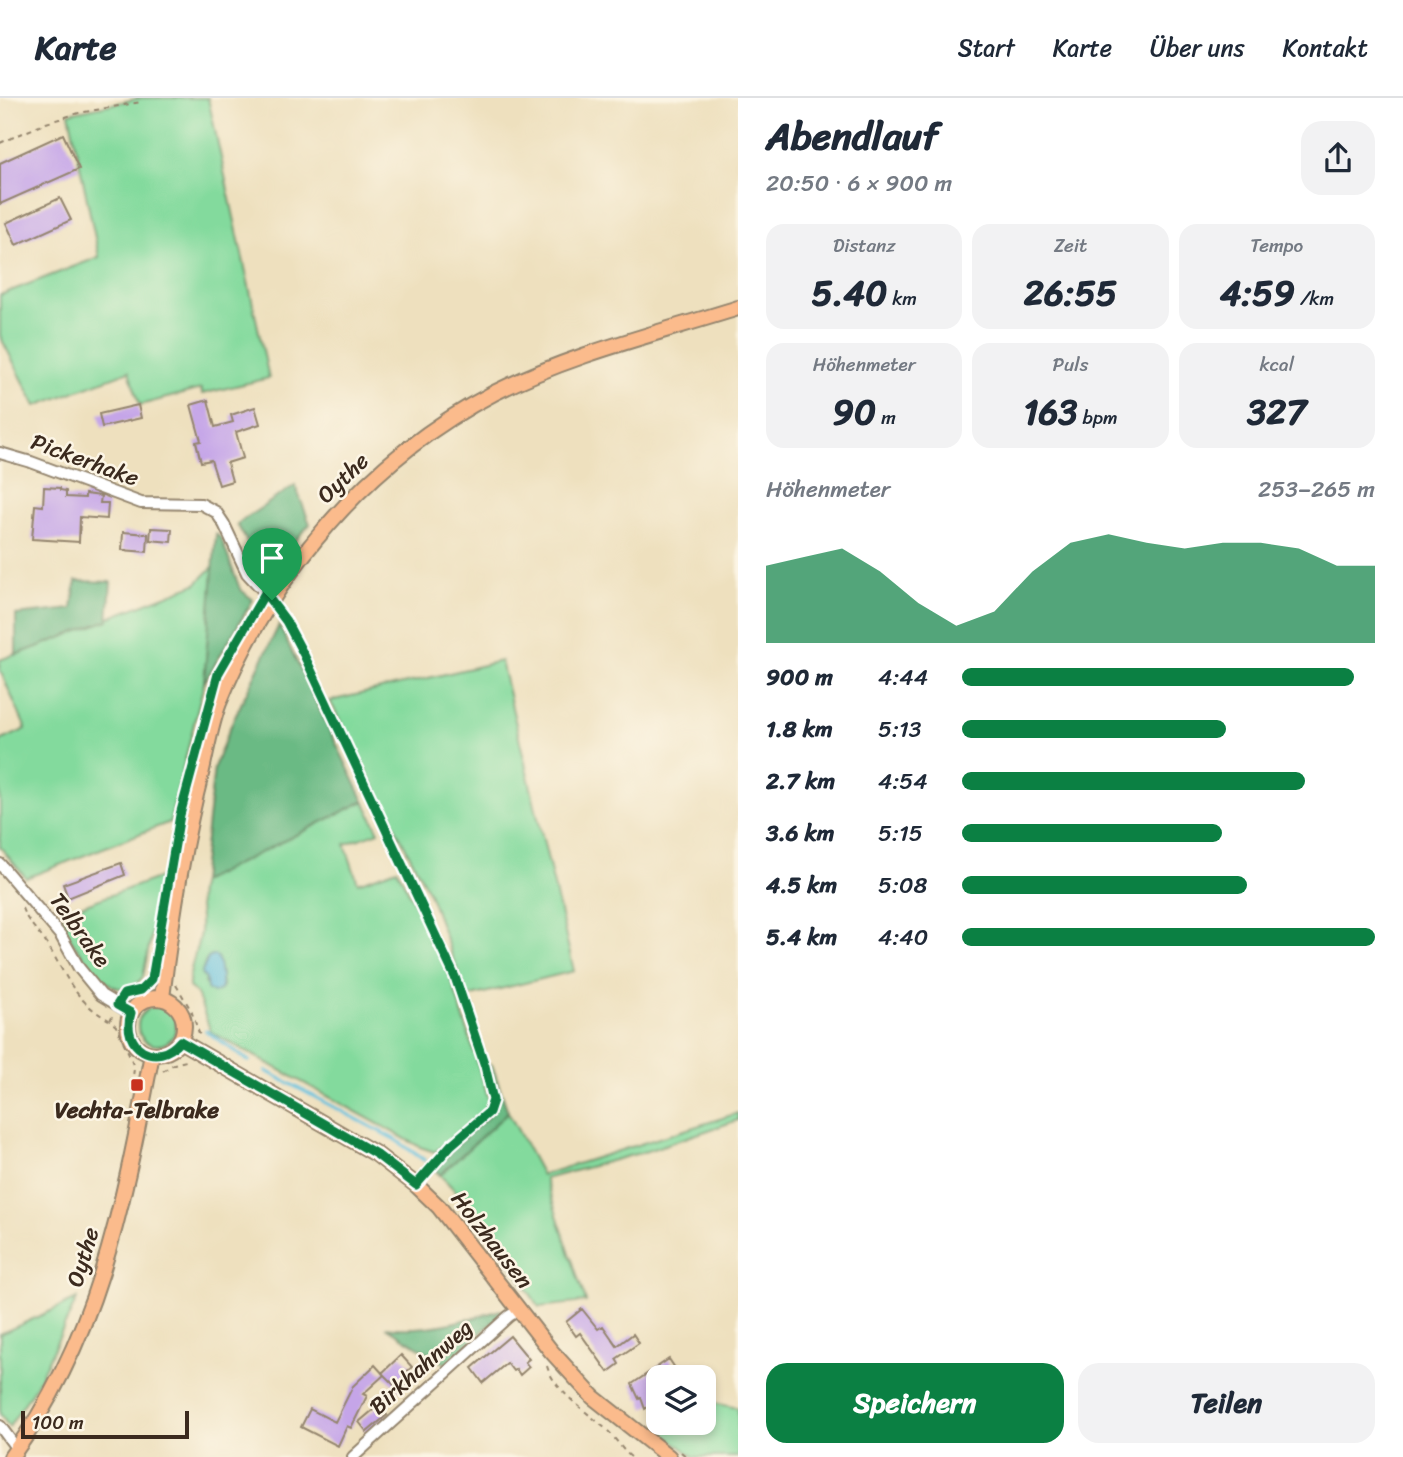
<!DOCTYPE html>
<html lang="de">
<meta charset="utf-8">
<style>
body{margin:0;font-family:Sriracha,sans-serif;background:#f2f2f3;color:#1f2937;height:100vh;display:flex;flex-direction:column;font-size:26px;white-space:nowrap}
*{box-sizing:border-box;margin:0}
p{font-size:23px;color:#747a83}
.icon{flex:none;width:38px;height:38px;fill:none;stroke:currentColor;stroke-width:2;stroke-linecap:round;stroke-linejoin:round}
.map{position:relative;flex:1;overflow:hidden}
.drawer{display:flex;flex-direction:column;background:#fff;width:665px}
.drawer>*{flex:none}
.tools{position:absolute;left:646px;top:1267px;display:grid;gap:14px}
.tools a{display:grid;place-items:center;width:70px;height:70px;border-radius:14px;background:#fff;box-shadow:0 4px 10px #0003;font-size:35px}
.scale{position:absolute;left:21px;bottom:18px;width:168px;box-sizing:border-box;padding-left:7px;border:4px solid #3b2a1e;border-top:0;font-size:19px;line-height:24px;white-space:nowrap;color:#3b2a1e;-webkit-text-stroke:5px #fcf5e5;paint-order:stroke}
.pin{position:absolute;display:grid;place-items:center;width:60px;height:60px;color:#fff;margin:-72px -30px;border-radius:50% 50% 50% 0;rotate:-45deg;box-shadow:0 0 7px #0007}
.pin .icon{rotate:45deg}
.round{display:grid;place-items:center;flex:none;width:74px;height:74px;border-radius:21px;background:#f2f2f3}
.overview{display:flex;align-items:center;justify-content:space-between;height:119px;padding:0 28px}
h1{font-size:38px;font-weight:700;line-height:52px}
.stats{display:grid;grid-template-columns:repeat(3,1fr);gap:10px;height:119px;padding:7px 28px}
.stats div{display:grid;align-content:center;border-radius:18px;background:#f2f2f3;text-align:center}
.stats b{font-size:35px;font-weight:700}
.stats small{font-size:19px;font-weight:400}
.stats p{font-size:19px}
.chart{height:196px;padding:14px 28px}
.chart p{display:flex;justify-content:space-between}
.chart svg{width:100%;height:126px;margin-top:7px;fill:#0b8043;opacity:.7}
.button{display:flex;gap:14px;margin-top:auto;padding:14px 28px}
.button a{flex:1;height:80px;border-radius:21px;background:#0b8043;color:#fff;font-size:28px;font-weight:700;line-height:80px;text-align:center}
.button a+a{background:#f2f2f3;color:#1f2937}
ul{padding:0 28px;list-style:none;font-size:23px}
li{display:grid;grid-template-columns:112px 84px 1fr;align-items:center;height:52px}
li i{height:18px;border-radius:9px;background:#0b8043}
header{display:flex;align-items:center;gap:42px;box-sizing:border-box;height:98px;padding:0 35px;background:#fff;border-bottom:2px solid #e0e1e3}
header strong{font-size:33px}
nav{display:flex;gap:38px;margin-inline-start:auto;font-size:24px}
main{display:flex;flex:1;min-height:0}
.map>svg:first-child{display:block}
.green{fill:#83da9d;stroke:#5f825e;stroke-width:2;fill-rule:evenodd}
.forest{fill:#6aba84;stroke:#527251;stroke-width:2}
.water{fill:#5fbfdd;stroke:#4d747e;stroke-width:2}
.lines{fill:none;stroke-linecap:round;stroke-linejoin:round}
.stream{stroke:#5fbfdd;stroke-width:3.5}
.building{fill:#c5a5e8}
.minor-casing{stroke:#94856e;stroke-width:14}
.major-casing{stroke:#94856e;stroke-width:18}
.path{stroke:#94856e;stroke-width:2;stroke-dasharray:5 5;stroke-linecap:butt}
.minor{stroke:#fff;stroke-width:10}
.major{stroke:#fbbb8c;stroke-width:14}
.route-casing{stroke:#fff;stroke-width:14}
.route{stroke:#0b8043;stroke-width:9}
.poi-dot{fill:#c8321e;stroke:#fcf5e5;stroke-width:2.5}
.labels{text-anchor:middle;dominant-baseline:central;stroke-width:5;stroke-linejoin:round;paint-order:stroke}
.street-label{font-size:23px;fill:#3b2a1e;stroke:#fcf5e5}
.poi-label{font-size:23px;font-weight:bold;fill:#3b2a1e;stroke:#fcf5e5}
</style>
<header>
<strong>Karte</strong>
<nav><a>Start</a><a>Karte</a><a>Über uns</a><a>Kontakt</a></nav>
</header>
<main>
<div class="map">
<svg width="738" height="1359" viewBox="0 0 738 1359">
<rect width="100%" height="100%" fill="#fcf5e5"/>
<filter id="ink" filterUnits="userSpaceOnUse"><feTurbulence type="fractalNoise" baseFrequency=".0143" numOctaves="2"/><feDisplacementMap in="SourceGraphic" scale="14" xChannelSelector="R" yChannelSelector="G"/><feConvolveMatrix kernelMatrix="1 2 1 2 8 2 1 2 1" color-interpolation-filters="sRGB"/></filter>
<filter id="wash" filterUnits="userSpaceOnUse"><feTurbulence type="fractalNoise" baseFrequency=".00686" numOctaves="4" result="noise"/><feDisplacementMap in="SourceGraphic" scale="28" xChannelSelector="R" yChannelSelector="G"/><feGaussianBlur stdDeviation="1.57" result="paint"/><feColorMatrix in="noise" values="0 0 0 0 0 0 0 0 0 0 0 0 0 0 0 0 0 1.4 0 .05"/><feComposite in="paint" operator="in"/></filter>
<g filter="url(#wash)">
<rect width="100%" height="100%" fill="#eee0be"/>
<!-- green -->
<path class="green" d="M141,0H208L269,280L202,296L201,291L140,307L129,273L36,308L0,238V197L99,159L69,15Z
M214,468L204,585L170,724L26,780L0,749V643L26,631L0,572V562L196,486Z
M501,563L574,873L467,899L429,795L330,603Z
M364,703L379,734L345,746L358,785L397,771L448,870L489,1002L484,1012L435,1054L420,1049L211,934L197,896L189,889C188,871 198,852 200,834C202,817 195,800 201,784ZM206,863L220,872L222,888L205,886L206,881L201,876Z
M163,778L143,879C120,907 99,878 84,859C78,851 61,831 63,821C63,819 67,814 69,812Z
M138 928a19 19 0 1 1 38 0a19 19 0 1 1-38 0Z
M508,1014L542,1077L738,1015V1022L647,1053L545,1081L586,1204L539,1209L476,1114L440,1077Z
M77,1201L37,1286L9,1329L0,1316V1236Z
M704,1303L738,1310V1359H694L659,1332L669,1325H704Z"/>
<!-- forest -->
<path class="forest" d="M295,387L310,426L265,477L237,426Z
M216,436L221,440L240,491L253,502L204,585Z
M76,483L111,484L108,522L16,557V517L72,511Z
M279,527L364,703L201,784L214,669L232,625Z
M487,966L492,967L508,1014L440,1077L435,1072L454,1049L492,1015L497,1000Z
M501,1212L503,1215L446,1266L386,1229C425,1234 463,1223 501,1212Z"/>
<!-- water -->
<path class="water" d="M214,857L217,859C220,866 223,887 220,892L213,895L207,891L206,881L201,876L208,860Z"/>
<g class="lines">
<!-- stream -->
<path class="stream" d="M206,933L249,963
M266,973L396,1042L424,1062"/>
</g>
<g id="blocks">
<!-- building -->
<path class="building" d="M63,36L79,71L0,106V65Z
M60,100L71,122L16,147L6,125Z
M208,302L215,329L233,324L231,317L255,309L260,326L236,334L243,360L227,365L232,383L219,387L211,362L201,364L196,344L201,343L191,307Z
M138,307L141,320L102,329L99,316Z
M44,389L60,390V392L66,393V399L85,400V396L101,398L100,405H108L107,421L80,419L79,444L32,441L35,407L43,408Z
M151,430L172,431L171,444L150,442Z
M123,434L148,436L147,454L122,452Z
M121,765L125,777L68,800L63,786Z
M582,1211L598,1231L603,1228L617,1248L633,1236L639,1245L616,1261L619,1266L608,1274L580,1235L576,1238L566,1224Z
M510,1238L529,1261L525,1264L529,1269L520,1277L516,1271L513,1273L507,1265L483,1285L472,1270Z
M401,1257L412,1269L403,1277L410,1283L400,1293L382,1275Z
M669,1261L681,1279H658V1302L645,1311L641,1300L639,1301L632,1286Z
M375,1267L384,1277L363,1296L367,1298L351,1330L347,1328L338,1348L301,1329L310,1311L335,1324L353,1288Z
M379,1307L387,1317L367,1334L359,1324Z"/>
</g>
</g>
<g filter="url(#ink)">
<use href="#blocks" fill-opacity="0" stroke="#94856e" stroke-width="2"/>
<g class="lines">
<!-- minor casing -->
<g class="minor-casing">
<path id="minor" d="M0,355L31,364L141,405L201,406L216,414L224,426L247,475L272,502
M0,766L61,838L79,870L101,897L131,915
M0,1328L17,1351
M353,1359L509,1218L519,1212"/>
</g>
<!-- major casing -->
<g class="major-casing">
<path id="major" d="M162,900C171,824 183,746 202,672C207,650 211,626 219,605C271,475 369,360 494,295C571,256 656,236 738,210
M128 928a28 28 0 1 1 56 0a28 28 0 1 1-56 0Z
M180,943L376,1056L416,1087L439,1109L551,1253L593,1299L669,1359
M11,1359C100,1238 124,1100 152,956"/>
</g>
<!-- path -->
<path class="path" d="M0,45L46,25L79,15L141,4
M280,515L304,557L455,879L485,968L493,1002L490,1014L451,1047L426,1076
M22,810C26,822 36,831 44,842C66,874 72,902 109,922
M176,887L191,912L201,941
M123,898L140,892L151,883
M112,918L110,923L116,928L131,960L134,971L131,992
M163,973L174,966L186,963
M547,1268C554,1294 591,1316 609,1334C617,1342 622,1352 631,1359
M681,1354L687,1359"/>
<!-- minor -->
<use href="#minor" class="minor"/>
<!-- major -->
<use href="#major" class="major"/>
</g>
</g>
<g class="lines" filter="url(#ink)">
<!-- route casing -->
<g class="route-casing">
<path id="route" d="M265,495L286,523L304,557L455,879L485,968L493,1002L489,1014L451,1047L416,1087L376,1056L180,943C157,971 120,950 131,915L117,907L124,896L141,892L152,881L180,717L218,576Z"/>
</g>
<!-- route -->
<use href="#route" class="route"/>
</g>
<!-- markers -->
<rect class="poi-dot" x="130" y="980" width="14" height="14" rx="3.5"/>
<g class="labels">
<!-- street labels -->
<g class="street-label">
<text transform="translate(85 362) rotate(20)">Pickerhake</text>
<text transform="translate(343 380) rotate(-44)">Oythe</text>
<text transform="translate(80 832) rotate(54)">Telbrake</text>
<text transform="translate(492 1142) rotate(52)">Holzhausen</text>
<text transform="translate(83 1159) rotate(-73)">Oythe</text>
<text transform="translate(421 1269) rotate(-42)">Birkhahnweg</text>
</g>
<!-- poi labels -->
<g class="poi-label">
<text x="137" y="1012">Vechta-Telbrake</text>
</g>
</g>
</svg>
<div class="tools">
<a><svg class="icon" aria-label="layers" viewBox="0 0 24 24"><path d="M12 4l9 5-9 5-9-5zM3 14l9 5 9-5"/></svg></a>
</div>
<div class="scale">100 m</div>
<div class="pin" style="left:272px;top:502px;background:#1e9e55"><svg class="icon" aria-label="arrive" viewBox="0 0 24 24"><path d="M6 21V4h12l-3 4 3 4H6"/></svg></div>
</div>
<section class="drawer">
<div class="overview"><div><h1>Abendlauf</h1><p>20:50 · 6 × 900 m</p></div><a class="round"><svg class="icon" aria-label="share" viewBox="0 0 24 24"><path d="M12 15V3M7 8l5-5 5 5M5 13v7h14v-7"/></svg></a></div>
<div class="stats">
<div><p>Distanz</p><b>5.40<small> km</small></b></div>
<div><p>Zeit</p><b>26:55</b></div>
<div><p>Tempo</p><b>4:59<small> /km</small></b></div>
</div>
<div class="stats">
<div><p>Höhenmeter</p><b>90<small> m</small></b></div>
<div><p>Puls</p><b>163<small> bpm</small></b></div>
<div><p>kcal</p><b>327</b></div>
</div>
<div class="chart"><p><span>Höhenmeter</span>253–265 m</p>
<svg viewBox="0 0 160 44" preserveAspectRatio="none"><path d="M0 44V17L10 14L20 11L30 19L40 30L50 38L60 33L70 19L80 9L90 6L100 9L110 11L120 9L130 9L140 11L150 17L160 17V44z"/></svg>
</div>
<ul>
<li><b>900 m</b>4:44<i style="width:95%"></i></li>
<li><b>1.8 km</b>5:13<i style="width:64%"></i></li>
<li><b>2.7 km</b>4:54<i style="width:83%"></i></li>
<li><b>3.6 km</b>5:15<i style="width:63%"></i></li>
<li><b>4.5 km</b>5:08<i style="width:69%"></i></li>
<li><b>5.4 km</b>4:40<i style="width:100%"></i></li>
</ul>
<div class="button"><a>Speichern</a><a>Teilen</a></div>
</section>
</main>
